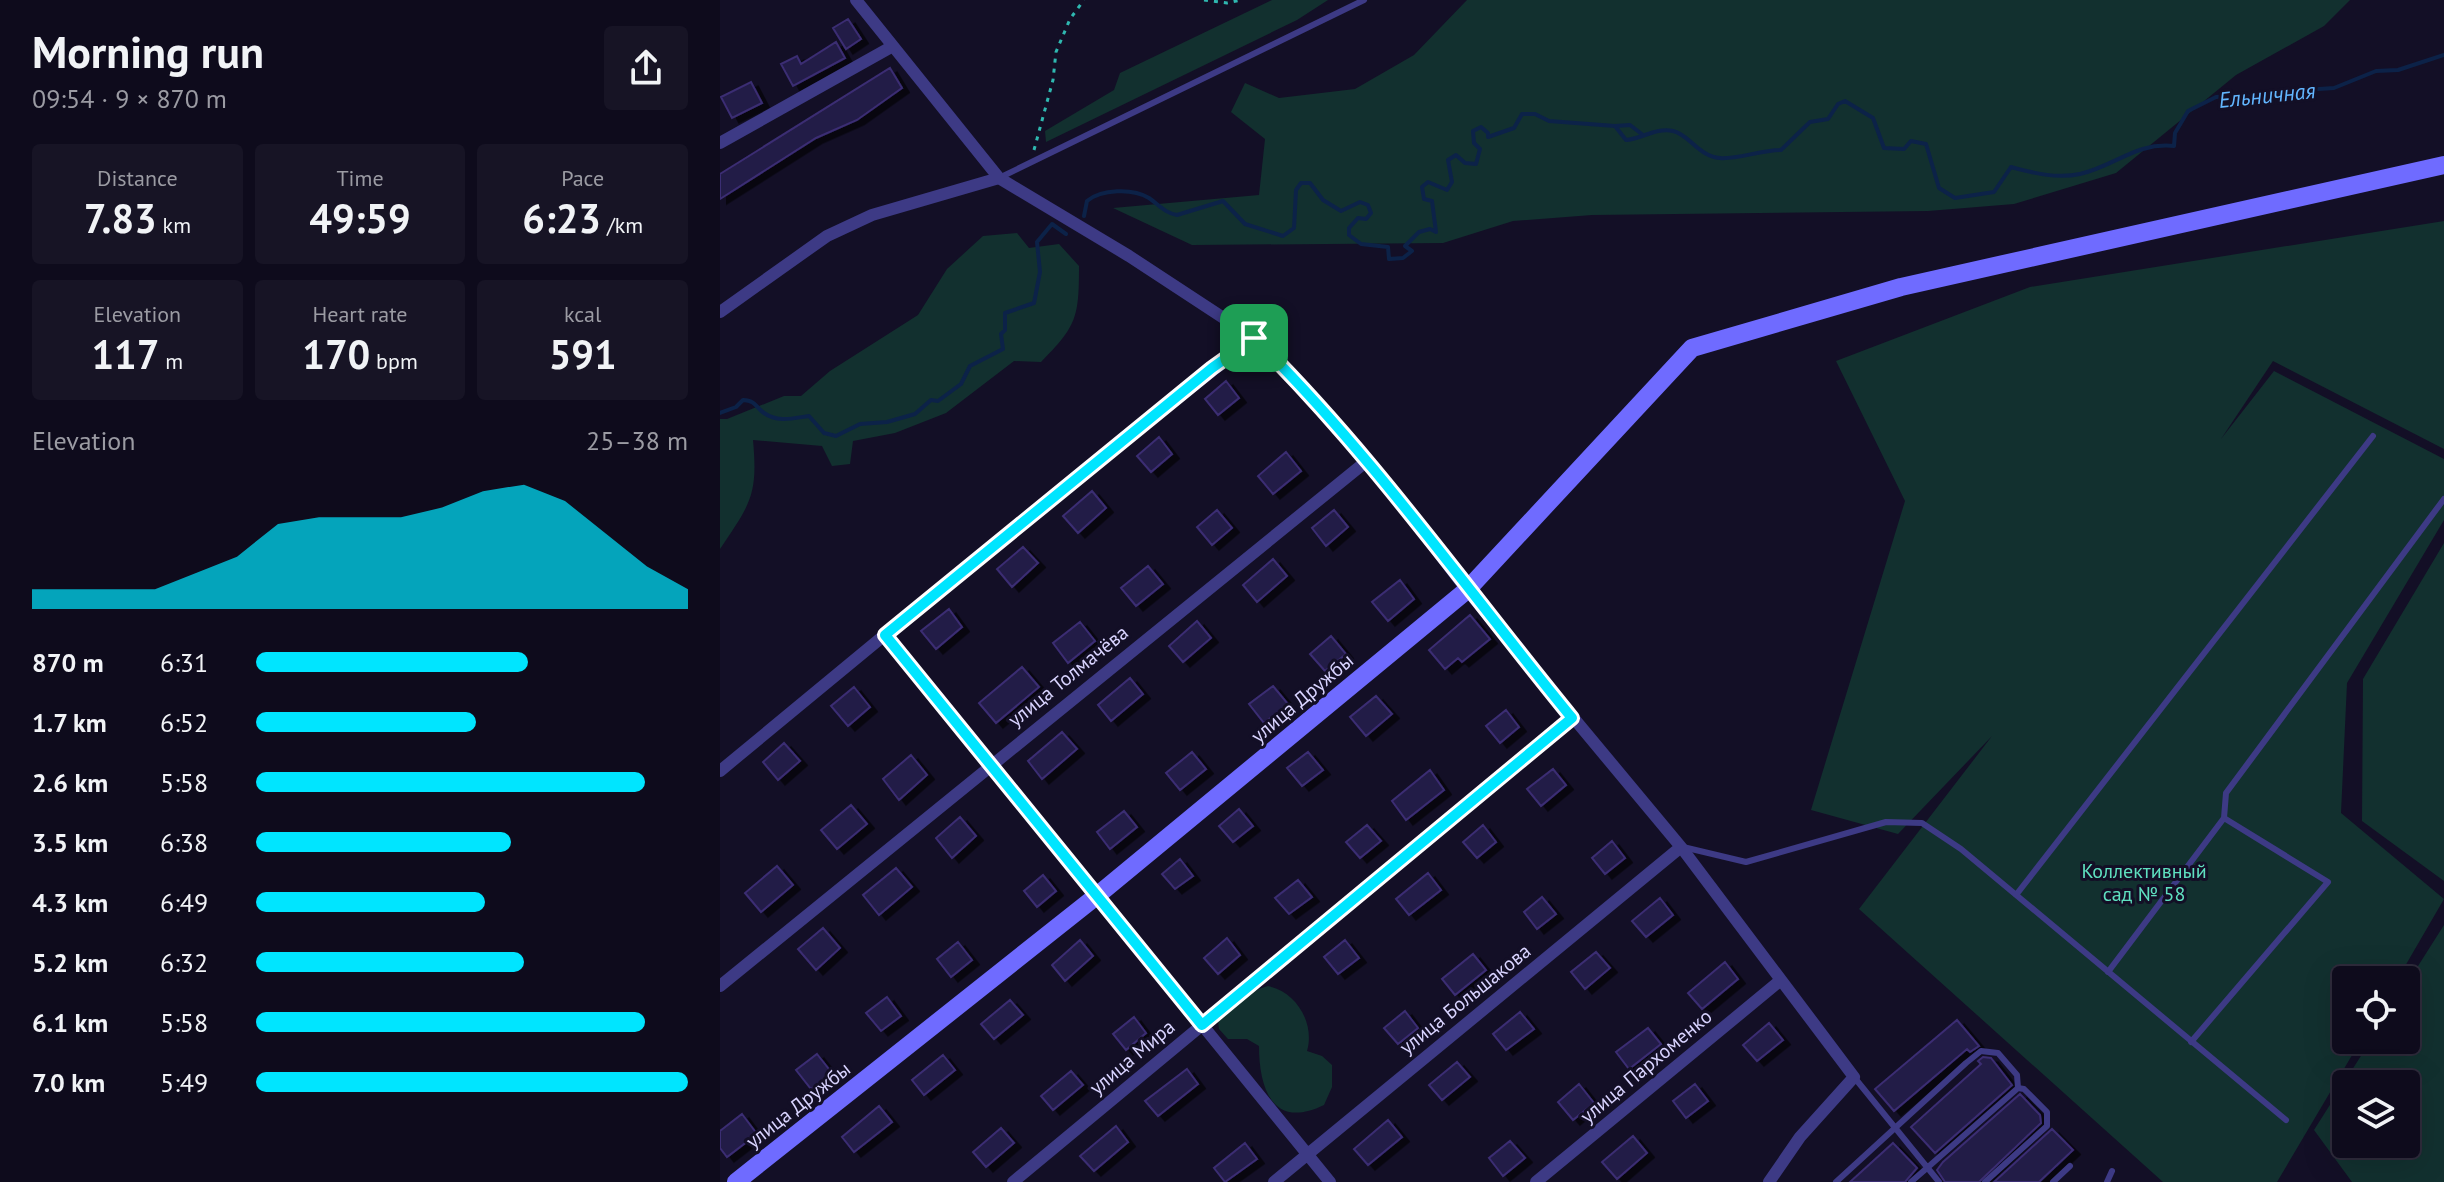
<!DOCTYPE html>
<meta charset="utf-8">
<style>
body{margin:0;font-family:"PT Sans",sans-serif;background:#171425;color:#f1f3f6;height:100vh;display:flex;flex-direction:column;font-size:30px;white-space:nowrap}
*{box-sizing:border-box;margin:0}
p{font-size:26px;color:#9b9ba3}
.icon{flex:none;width:44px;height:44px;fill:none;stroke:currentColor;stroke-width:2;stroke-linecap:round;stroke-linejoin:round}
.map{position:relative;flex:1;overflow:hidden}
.side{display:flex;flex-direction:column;background:#0e0b1c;width:720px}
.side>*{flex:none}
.tools{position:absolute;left:1612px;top:966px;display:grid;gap:16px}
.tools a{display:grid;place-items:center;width:88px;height:88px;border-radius:8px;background:#0e0b1c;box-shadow:0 8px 32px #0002,0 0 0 2px #2e2b3b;font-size:40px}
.pin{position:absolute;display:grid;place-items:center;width:68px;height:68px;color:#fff;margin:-34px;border-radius:16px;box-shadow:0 4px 12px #0006}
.round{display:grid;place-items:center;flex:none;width:84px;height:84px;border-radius:8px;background:#171425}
.summary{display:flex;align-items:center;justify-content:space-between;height:136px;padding:0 32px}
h1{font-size:44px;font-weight:700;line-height:60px}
.figures{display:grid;grid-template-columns:repeat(3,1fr);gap:12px;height:136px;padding:8px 32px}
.figures div{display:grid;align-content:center;border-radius:8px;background:#171425;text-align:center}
.figures b{font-size:40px;font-weight:700}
.figures small{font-size:22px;font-weight:400}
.figures p{font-size:22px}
.chart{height:224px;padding:16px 32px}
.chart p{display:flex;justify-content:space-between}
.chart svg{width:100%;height:144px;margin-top:8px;fill:#00e5ff;opacity:.7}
ul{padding:0 32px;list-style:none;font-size:26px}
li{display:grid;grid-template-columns:128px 96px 1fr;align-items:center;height:60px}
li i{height:20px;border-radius:10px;background:#00e5ff}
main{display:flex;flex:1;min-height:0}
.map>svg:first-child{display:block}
.green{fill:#12302f;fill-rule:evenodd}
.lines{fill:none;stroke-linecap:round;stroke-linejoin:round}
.stream{stroke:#0c2248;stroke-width:4}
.building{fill:#241b47;stroke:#3b2d73;stroke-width:2;filter:url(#shadow)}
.path{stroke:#2fb8b0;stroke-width:3;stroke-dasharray:4 6;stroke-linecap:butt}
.lane{stroke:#3d3a85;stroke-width:6}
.street{stroke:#3d3a85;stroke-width:12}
.secondary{stroke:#6f6bff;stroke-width:18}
.route-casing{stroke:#fff;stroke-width:16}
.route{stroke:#00e5ff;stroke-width:10}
.labels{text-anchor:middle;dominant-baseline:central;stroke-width:6;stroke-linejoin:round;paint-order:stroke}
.street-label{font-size:20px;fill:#d9d4ff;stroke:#130f26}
.park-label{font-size:20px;fill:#5fe0c0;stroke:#130f26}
.water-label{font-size:22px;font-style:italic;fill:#62b6ff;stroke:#130f26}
</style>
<main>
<section class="side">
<div class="summary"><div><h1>Morning run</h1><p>09:54 · 9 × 870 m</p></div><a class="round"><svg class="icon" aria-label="share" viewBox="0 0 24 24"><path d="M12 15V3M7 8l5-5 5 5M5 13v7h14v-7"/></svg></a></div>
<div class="figures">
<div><p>Distance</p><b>7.83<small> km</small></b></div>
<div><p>Time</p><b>49:59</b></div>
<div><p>Pace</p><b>6:23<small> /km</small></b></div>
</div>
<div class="figures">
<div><p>Elevation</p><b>117<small> m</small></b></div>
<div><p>Heart rate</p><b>170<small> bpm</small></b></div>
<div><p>kcal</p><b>591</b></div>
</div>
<div class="chart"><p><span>Elevation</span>25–38 m</p>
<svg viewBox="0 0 160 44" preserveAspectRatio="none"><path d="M0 44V38L10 38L20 38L30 38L40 33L50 28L60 18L70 16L80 16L90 16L100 13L110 8L120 6L130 11L140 21L150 31L160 38V44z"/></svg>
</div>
<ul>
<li><b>870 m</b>6:31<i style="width:63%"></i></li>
<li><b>1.7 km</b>6:52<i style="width:51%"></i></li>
<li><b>2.6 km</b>5:58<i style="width:90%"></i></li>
<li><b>3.5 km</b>6:38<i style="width:59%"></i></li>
<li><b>4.3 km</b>6:49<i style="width:53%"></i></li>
<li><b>5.2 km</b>6:32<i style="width:62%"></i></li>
<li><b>6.1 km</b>5:58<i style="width:90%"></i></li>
<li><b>7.0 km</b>5:49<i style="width:100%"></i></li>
</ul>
</section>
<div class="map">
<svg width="1724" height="1182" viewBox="0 0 1724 1182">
<defs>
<filter id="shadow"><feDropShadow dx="7" dy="4.5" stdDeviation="0" flood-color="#0009"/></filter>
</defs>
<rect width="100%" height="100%" fill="#130f26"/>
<!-- green -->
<path class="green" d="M552,0H608L577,20L326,142L325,131L394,90L400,73Z
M747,0H1630L1604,26L1516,75L1396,173L1294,204L1208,211L872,215L793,221L723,243L472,245L393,208L539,195L545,139L511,112L525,83L559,98L635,89L694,55Z
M1724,221V449L1553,361L1501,439L1554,371L1724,459V520L1627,683L1621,813L1724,899L1677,980H1626V1040H1641L1557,1182H1443L1139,909L1272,736L1178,834L1091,810L1185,501L1116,361L1310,287Z
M297,233L309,248L339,244L359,266C359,317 357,326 321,362L294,361L226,413L175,433L133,441L130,464L112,466L102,446L33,440C38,495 31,503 0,549V419H7L64,396H81L110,371L198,315L227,269L263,236Z
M1724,543V881L1642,821L1643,679Z
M1724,925V1182H1632L1594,1130L1651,1040H1686V985ZM1626,1084H1686V1144H1626Z
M548,986C577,992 595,1024 587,1051L602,1056L612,1065V1087L604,1105C553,1130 539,1089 539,1046L527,1039H508L499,1029L498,1021C511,1004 528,992 548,986Z"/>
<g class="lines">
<!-- stream -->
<path class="stream" d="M895,126L910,125L923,135
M364,216L367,201C381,189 413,188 429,198C439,205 445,213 457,215L503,201L525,224L563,236L574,228L576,190L581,183H590L603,200L621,211L640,202L648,205L651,213L646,219L638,218L629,228V235L641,244L668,247L669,259L683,258L692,251L685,246L699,232L710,229L716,232L712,201L704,199L702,187L708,182L727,190L732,182L728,160L736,155L745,163L756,164L760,149L754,143L753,131L761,127L768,133V137L794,128L802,114H815L829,121L895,126L906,140C921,139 937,127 953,131C970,135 978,156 1000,158C1014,160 1042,150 1061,150L1090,122L1108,119L1118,104L1125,101L1153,118L1164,148L1184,149L1191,141L1206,144L1219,188L1235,198L1274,192L1291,167C1313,173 1337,179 1360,174C1395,166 1416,142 1454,146L1455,133L1468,111L1496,97L1520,95L1534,98L1553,92L1614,88L1656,71L1678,70L1724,55
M0,413L16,407L23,400C37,401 34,406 44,413C58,423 74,418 89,416L104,433L116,436L140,424L167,422L195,414L211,400L218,401L241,384L250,366L283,349L281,334L285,330V313L314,303L320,272L317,242L332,224L346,234"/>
</g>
<!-- building -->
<path class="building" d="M128,19L141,39L126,49L113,28Z
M116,42L125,58L73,86L61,64L77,56L81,64Z
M170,68L182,88L137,120L96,138L0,199V174Z
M31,82L42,103L12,118L1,97Z
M506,381L519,398L498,415L485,399Z
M439,437L452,454L431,472L417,456Z
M566,452L581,471L553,494L538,476Z
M372,491L386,508L358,533L343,516Z
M497,510L512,528L492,545L477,527Z
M614,510L628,527L606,546L592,528Z
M303,547L318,563L292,587L277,569Z
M553,559L567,576L537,602L523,585Z
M428,566L443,584L416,606L401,588Z
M680,580L694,599L668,621L652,602Z
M229,609L242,627L216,649L201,631Z
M750,615L770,639L742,662L738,658L725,669L709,650Z
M477,621L491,638L463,662L449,646Z
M360,622L375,641L348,663L333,643Z
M611,636L626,654L605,671L590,654Z
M302,667L319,687L276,723L259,703Z
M410,678L423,694L391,721L378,705Z
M553,686L568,704L544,723L529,704Z
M134,687L150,707L128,726L111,706Z
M656,696L672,714L646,736L630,717Z
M786,710L799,727L780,743L766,726Z
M342,732L357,749L322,779L308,761Z
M64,743L80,761L58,780L43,762Z
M472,752L486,769L460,790L446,773Z
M588,752L603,770L582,786L567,768Z
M191,755L207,775L179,800L163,779Z
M833,769L846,785L821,806L807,789Z
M710,770L724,790L686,820L672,801Z
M131,805L147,824L117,849L101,830Z
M519,809L533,826L513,842L499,826Z
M404,811L417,827L390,849L377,832Z
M240,817L256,836L232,858L216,838Z
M647,825L661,841L640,858L626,842Z
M763,825L776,842L757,858L743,842Z
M892,841L905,858L885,874L872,858Z
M460,859L473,876L455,889L442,874Z
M57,866L73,885L41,912L25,893Z
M176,868L192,887L159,915L143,895Z
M708,873L721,890L689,915L676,899Z
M323,875L336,891L317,907L304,891Z
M578,880L592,897L569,914L555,898Z
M822,897L836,914L817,929L804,912Z
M940,898L953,915L926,937L912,921Z
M103,928L120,948L96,970L78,949Z
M507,938L520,955L498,974L484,958Z
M360,940L373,956L345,981L332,965Z
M625,940L639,958L618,974L604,957Z
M238,942L252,960L231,977L217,959Z
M876,952L890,968L865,989L851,972Z
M753,954L766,970L735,995L722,979Z
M1005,962L1018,979L982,1009L968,993Z
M167,997L181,1016L161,1031L146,1013Z
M290,1000L303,1015L274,1039L261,1024Z
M685,1011L698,1028L678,1044L664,1028Z
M800,1012L814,1029L786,1050L773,1034Z
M414,1017L426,1033L406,1050L393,1034Z
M1237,1020L1259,1046L1250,1052L1247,1049L1174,1111L1155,1089Z
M1049,1023L1063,1040L1037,1061L1023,1045Z
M928,1028L941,1044L909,1069L896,1052Z
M97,1054L112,1073L91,1089L76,1070Z
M223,1055L235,1070L204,1095L192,1080Z
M1263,1057L1271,1058L1292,1085L1215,1153L1191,1127L1261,1064L1258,1061Z
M737,1062L750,1077L722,1100L709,1085Z
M467,1069L478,1084L438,1116L425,1101Z
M351,1071L363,1085L333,1110L321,1096Z
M859,1084L874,1103L853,1120L838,1102Z
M975,1084L988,1101L966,1118L953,1101Z
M1300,1094L1320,1115L1321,1123L1259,1182H1225L1217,1170L1223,1162Z
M159,1106L172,1122L134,1152L122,1137Z
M22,1114L37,1134L7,1157L0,1148V1131Z
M668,1120L682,1137L648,1165L634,1149Z
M396,1126L408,1142L374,1171L360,1156Z
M281,1128L294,1143L266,1167L253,1152Z
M1332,1129L1353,1150L1319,1182H1274Z
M913,1136L927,1153L897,1179L882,1162Z
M790,1141L805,1158L783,1176L769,1158Z
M525,1143L537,1159L505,1182L494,1168Z
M1173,1143L1197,1168L1185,1182H1130Z"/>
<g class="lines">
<!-- path -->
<path class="path" d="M484,0L507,3L521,0
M314,150L333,80L336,52L350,19L364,0"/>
<!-- lane -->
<path class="lane" d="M279,178L644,0
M963,847L1026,862L1166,822L1202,823L1241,849L1566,1120
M1296,895L1653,436
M1388,972L1504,818L1506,793L1724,499
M1471,1042L1608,882L1504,818
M1134,1077L1219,1182
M1116,1182L1246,1063L1261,1051L1278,1053L1297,1075L1298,1088L1191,1182
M1265,1182L1327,1126V1112L1304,1089L1298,1088
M1333,1182L1350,1166
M1387,1182L1392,1171"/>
<!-- street -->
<path class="street" d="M136,0L279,178L409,256L534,338L560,363L648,460L747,590L961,847L1134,1077L1080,1137L1049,1182
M0,143L173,46
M0,312L107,236L152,215L279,178
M165,635L610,1182
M0,771L339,491L534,338
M0,986L648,460
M293,1182L852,718
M554,1182L961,847
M816,1182L1061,980"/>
<!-- secondary -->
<path class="secondary" d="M16,1182L379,894L747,590L972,348L1181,287L1724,165"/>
</g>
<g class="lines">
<!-- route casing -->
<g class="route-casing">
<path id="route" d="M534,338C652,454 747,590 852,718L482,1025L165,635L492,368Z"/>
</g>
<!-- route -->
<use href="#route" class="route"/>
</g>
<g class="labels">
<!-- street labels -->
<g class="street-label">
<text transform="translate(348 676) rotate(-39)">улица Толмачёва</text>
<text transform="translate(582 698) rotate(-40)">улица Дружбы</text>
<text transform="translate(745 999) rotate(-39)">улица Большакова</text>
<text transform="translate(412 1057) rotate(-40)">улица Мира</text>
<text transform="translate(926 1066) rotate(-40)">улица Пархоменко</text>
<text transform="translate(78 1105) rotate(-38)">улица Дружбы</text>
</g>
<!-- park labels -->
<g class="park-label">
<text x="1424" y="871">Коллективный<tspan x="1424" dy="23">сад № 58</tspan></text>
</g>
<!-- water labels -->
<g class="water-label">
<text transform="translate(1547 95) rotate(-6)">Ельничная</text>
</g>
</g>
</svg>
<div class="tools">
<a><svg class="icon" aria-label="locate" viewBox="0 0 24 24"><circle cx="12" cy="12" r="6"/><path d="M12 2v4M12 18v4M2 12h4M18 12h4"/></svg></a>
<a><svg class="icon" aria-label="layers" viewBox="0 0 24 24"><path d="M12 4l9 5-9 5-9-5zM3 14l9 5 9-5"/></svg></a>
</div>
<div class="pin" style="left:534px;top:338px;background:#1e9e55"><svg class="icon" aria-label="arrive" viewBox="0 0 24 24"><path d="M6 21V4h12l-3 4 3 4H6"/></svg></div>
</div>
</main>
